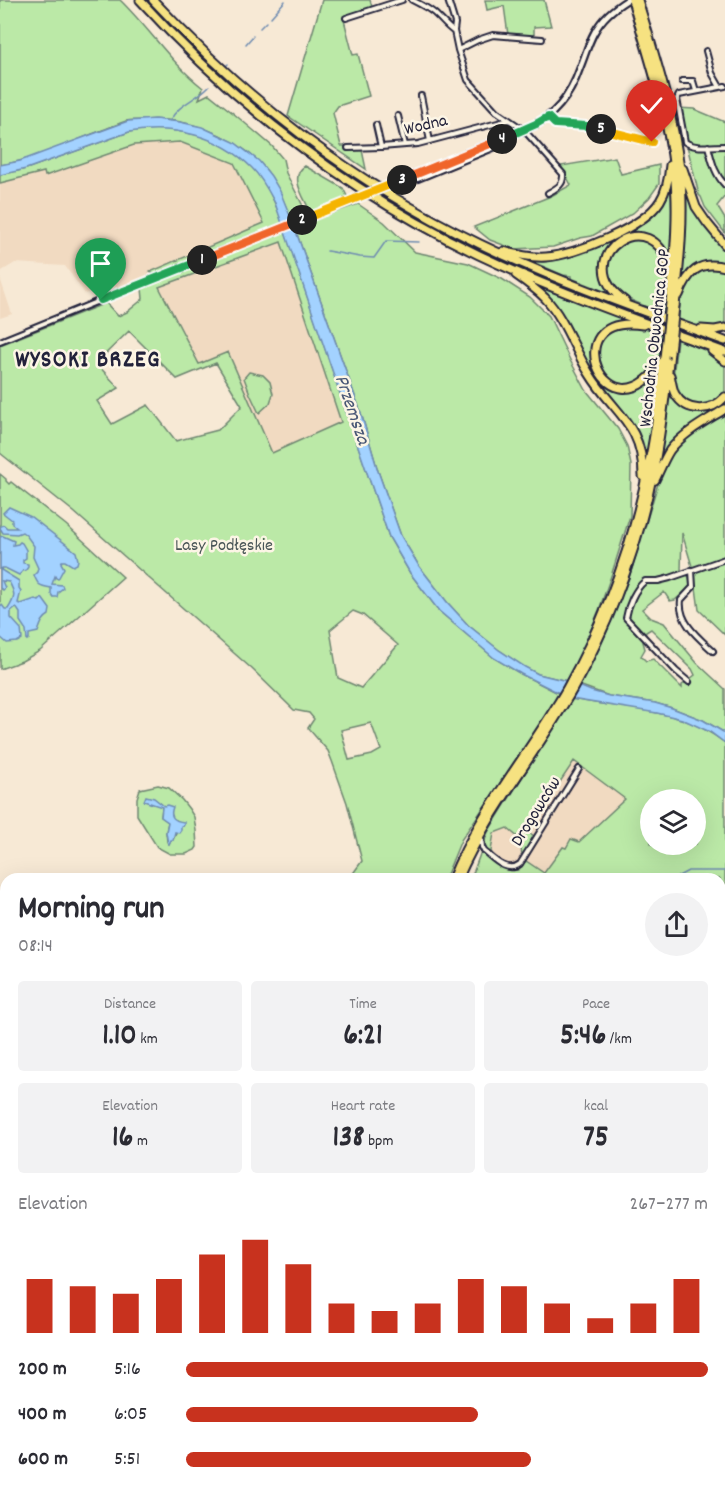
<!DOCTYPE html>
<meta charset="utf-8">
<style>
body{margin:0;font-family:Dekko,sans-serif;background:#f2f2f3;color:#2b2b33;height:100vh;display:flex;flex-direction:column;font-size:22px;white-space:nowrap}
*{box-sizing:border-box;margin:0}
p{font-size:20px;color:#7c7c81}
.icon{flex:none;width:33px;height:33px;fill:none;stroke:currentColor;stroke-width:2;stroke-linecap:round;stroke-linejoin:round}
.map{position:relative;flex:1;overflow:hidden}
.panel{position:absolute;left:0px;top:873px;width:726px;height:622px;display:flex;flex-direction:column;background:#fff;border-radius:18px 18px 0 0;box-shadow:0 6px 24px #0002}
.panel>*{flex:none}
.fabs{position:absolute;left:640px;top:789px;display:grid;gap:12px}
.fabs a{display:grid;place-items:center;width:66px;height:66px;border-radius:50%;background:#fff;box-shadow:0 6px 24px #0002;font-size:30px}
.pin{position:absolute;display:grid;place-items:center;width:51px;height:51px;color:#fff;margin:-62px -26px;border-radius:50% 50% 50% 0;rotate:-45deg;box-shadow:0 0 6px #0007}
.pin .icon{rotate:45deg}
.km{position:absolute;width:30px;height:30px;margin:-15px;border-radius:50%;background:#222;color:#fff;font-size:16px;line-height:30px;text-align:center}
.round{display:grid;place-items:center;flex:none;width:63px;height:63px;border-radius:32px;background:#f2f2f3}
.head{display:flex;align-items:center;justify-content:space-between;height:102px;padding:0 18px}
h1{font-size:33px;font-weight:700;line-height:45px}
.figures{display:grid;grid-template-columns:repeat(3,1fr);gap:9px;height:102px;padding:6px 18px}
.figures div{display:grid;align-content:center;border-radius:6px;background:#f2f2f3;text-align:center}
.figures b{font-size:30px;font-weight:700}
.figures small{font-size:16px;font-weight:400}
.figures p{font-size:16px}
.chart{height:168px;padding:12px 18px}
.chart p{display:flex;justify-content:space-between}
.chart svg{width:100%;height:108px;margin-top:6px;stroke:#c8321e;stroke-width:6}
ul{padding:0 18px;list-style:none;font-size:20px}
li{display:grid;grid-template-columns:96px 72px 1fr;align-items:center;height:45px}
li i{height:15px;border-radius:8px;background:#c8321e}
.map>svg:first-child{display:block}
.built{fill:#f1dac1}
.green{fill:#bbe9a7;stroke:#6e8671;stroke-width:1.5;fill-rule:evenodd}
.water{fill:#a3d2ff;stroke:#6f8cb1;stroke-width:1.5}
.lines{fill:none;stroke-linecap:round;stroke-linejoin:round}
.stream{stroke:#6f8cb1;stroke-width:1.5}
.minor-casing{stroke:#22223b;stroke-width:8}
.tertiary-casing{stroke:#22223b;stroke-width:9}
.primary-casing{stroke:#22223b;stroke-width:10}
.motorway-casing{stroke:#22223b;stroke-width:11}
.minor{stroke:#fcf5e5;stroke-width:4}
.tertiary{stroke:#fcf5e5;stroke-width:4.5}
.primary{stroke:#f6e281;stroke-width:6}
.motorway{stroke:#f6e281;stroke-width:7}
.rail{stroke:#22223b;stroke-width:1.5}
.tertiary-bridge-casing{stroke:#22223b;stroke-width:9;stroke-linecap:butt}
.motorway-bridge-casing{stroke:#22223b;stroke-width:11;stroke-linecap:butt}
.tertiary-bridge{stroke:#fcf5e5;stroke-width:4.5}
.motorway-bridge{stroke:#f6e281;stroke-width:7}
.split-1-casing{stroke:#fff;stroke-width:12}
.split-2-casing{stroke:#fff;stroke-width:12}
.split-3-casing{stroke:#fff;stroke-width:12}
.split-4-casing{stroke:#fff;stroke-width:12}
.split-5-casing{stroke:#fff;stroke-width:12}
.split-6-casing{stroke:#fff;stroke-width:12}
.split-1{stroke:#22a559;stroke-width:8}
.split-2{stroke:#f0652b;stroke-width:8}
.split-3{stroke:#f5b400;stroke-width:8}
.split-4{stroke:#f0652b;stroke-width:8}
.split-5{stroke:#22a559;stroke-width:8}
.split-6{stroke:#f5b400;stroke-width:8}
.labels{text-anchor:middle;dominant-baseline:central;stroke-width:5;stroke-linejoin:round;paint-order:stroke}
.street-label{font-size:18px;fill:#22223b;stroke:#fcf5e5}
.park-label{font-size:18px;fill:#485456;stroke:#fcf5e5}
.water-label{font-size:20px;font-style:italic;fill:#495776;stroke:#fcf5e5}
.district-label{font-size:24px;font-weight:bold;letter-spacing:1.5px;fill:#22223b;stroke:#fcf5e5}
</style>
<div class="map">
<svg width="725" height="1495" viewBox="0 0 725 1495">
<rect width="100%" height="100%" fill="#f7e9d5"/>
<filter id="ink" filterUnits="userSpaceOnUse"><feTurbulence type="fractalNoise" baseFrequency=".0167" numOctaves="2"/><feDisplacementMap in="SourceGraphic" scale="12" xChannelSelector="R" yChannelSelector="G"/><feConvolveMatrix kernelMatrix="1 2 1 2 8 2 1 2 1" color-interpolation-filters="sRGB"/></filter>
<g filter="url(#ink)">
<!-- built -->
<path class="built" d="M180,142L234,163L264,223L116,288L112,282L85,294L65,266L15,263L0,272V183L44,172L46,176L134,145Z
M281,242L341,422L272,453L228,352L199,364L159,287Z
M0,278L12,314L0,318Z
M574,761L625,799L609,815L579,842L565,848L563,847L544,873L518,870H508L496,864L491,851L494,833L507,828L520,839L522,856L527,831Z"/>
<!-- green -->
<path class="green" d="M0,0H120C149,28 171,63 203,88L199,99L209,94L233,113L272,146L283,159L286,173L302,204L304,213L300,218L292,221C283,200 275,177 258,161C229,133 185,117 144,120C138,120 132,120 126,121C117,124 109,128 100,131C69,143 33,160 0,165Z
M143,0H150L195,47L373,188L367,190L292,138L209,68Z
M322,0H370L372,7L354,13L355,16L344,20L353,55L358,54L369,96L338,106L333,113L341,146H345L347,151L362,150L366,169L288,116Z
M485,0H544L551,26L534,27V37L508,35L504,6L487,10Z
M678,108L694,109L725,122V196L717,206L725,219V233L705,207L701,197L699,195Z
M160,129C172,130 185,132 197,135C222,142 250,160 264,182C272,196 278,210 283,224L155,275L150,272L264,223L234,163L180,142L134,145L45,176L44,172L0,183V175L26,169L129,132L139,130Z
M615,157L621,174L659,165V184L649,198L633,213L592,236L580,238L553,247L514,249L490,240L474,227L551,196L571,185L561,166Z
M305,166L343,188L348,198L316,211H311L309,209C303,196 289,176 305,166Z
M671,175L672,217L670,259L664,249L657,242L626,236L602,264L603,279L609,293L571,278V276L563,275L526,259L558,258L569,256L596,246L652,215Z
M684,186L695,211L725,248V265L707,263L681,286L684,246Z
M381,192L483,248L481,253L459,243L374,195Z
M358,204L384,222L415,252L468,263L502,279L530,297L549,316L571,362L586,390L618,429L627,446L631,465L630,516L612,573L599,610L580,656L567,681L538,674L524,667L499,650L468,625L447,602L419,566L401,536L378,471L361,413L294,226Z
M285,231L389,537L410,573L439,611L494,658L521,674L560,694L543,721L461,840L445,879H349L362,861L347,803L332,761L328,751L308,728L314,719L309,713L294,710L252,669L74,512L0,453V345L106,303L118,316L127,312L143,299L142,288ZM281,242L341,422L272,453L228,352L199,364L159,287ZM129,331L177,379L216,363L242,406L218,430L176,441L148,405L112,424L97,401L119,388L96,363ZM353,611L363,615L398,645L361,688L338,678L330,630ZM371,723L381,750L372,755L349,760L341,730Z
M636,238L646,240L658,248L667,270L663,314L624,297L607,279V261L616,246Z
M513,262L725,344V349L598,302L511,267Z
M709,267L725,268V326C708,329 696,326 679,320C679,306 680,286 690,276C694,272 703,269 709,267Z
M532,284L626,320C617,322 603,327 599,335C596,341 595,358 594,365L620,389C636,385 651,383 660,367L645,466L639,440L591,374L566,325Z
M642,327L661,332L660,353L658,363L649,376L628,386L614,383L602,373L596,351L600,341L611,329Z
M677,339L717,355L725,363V396L722,399L698,408L679,398L673,379Z
M249,372L263,375L270,382L273,394L270,403L259,413L250,394L244,378Z
M669,385L694,410L725,399V408L676,441L656,475Z
M725,413V635L699,610L694,573L682,533L681,571L689,577L690,587L675,600L670,601L664,592L642,609L651,618L664,623L697,663L725,689V733L703,720L672,708L655,703L609,696L579,685L605,636L629,578L664,464C682,437 699,429 725,413ZM651,629L692,669L695,675L682,685V688L653,659L646,661L641,656L645,649L643,642L646,632Z
M0,474L6,479V481L9,484L11,482L66,525L123,577L40,651L22,661L0,669Z
M571,699C607,706 647,708 681,719C697,724 712,733 725,743V1492L719,1493V1495H689L674,1490H720V879H471L488,832ZM574,761L625,799L579,842L571,839L566,848L563,847L544,873L526,861L518,870H508L496,864L491,851L494,833L507,828L520,839L522,857L534,836L527,831ZM651,800H696V844H651Z
M158,785L169,788L182,800L189,809L194,817L196,831L197,847L195,850L186,854H170L157,847L137,815V798L140,789ZM160,803L171,812L172,818L180,822L173,840H171L169,844L167,842L166,832L168,822L161,817L162,807Z
M0,929L6,957V1016L0,998Z
M0,1035L6,1050V1183L0,1182Z
M6,1246V1490H179V1495H0V1250Z
M201,1490H482L478,1495H201Z
M502,1490H580L582,1495H504Z"/>
<!-- water -->
<path class="water" d="M155,119L180,122L202,127L234,142L259,161L271,176L280,191L294,226L361,413L378,471L401,536L419,566L447,602L468,625L499,650L525,667L538,674L567,681L591,691L609,696L655,703L672,708L703,720L725,733V743L710,732L682,719L657,713L571,699L521,674L494,658L439,611L410,573L389,537L275,203C268,190 262,178 252,168C219,135 174,125 129,132L26,169L0,175V165L20,161L128,121Z
M9,507L31,517L76,552L78,560L77,564L73,566L65,561H62L61,563L64,568L58,579L56,578L55,576L52,584L62,585L63,588L58,592L57,597H53L51,594V588C40,586 38,586 34,575L37,572L38,568L33,557L34,546L26,535L22,532L17,534L3,533L0,528L1,526L4,525L7,528H17L12,524V520L3,513Z
M3,536L14,541L13,545L18,544L20,542L22,543L26,550V558L23,560V563L28,564V567L26,570L23,571L19,575L5,568H2L1,570L19,581V588L21,591L18,603L21,604L35,599L39,601L42,598L50,609L49,615C42,619 41,624 38,632L29,634V639L27,640L26,630L20,621V613L16,607L11,611V618L21,629L22,639L17,642L7,643L0,637V605H2L5,609H8C15,598 16,594 9,582L2,581L5,588L3,590L0,588V537Z
M146,796L154,798L164,806L167,805L173,807C169,817 174,821 184,822V825L181,826V830L179,833L175,832L173,840H171L169,844H168L166,832L168,822L161,817L162,807L144,801Z"/>
<g class="lines">
<!-- stream -->
<path class="stream" d="M271,17L285,1
M260,28L266,22
M246,44L253,36
M226,66L228,64
M170,121C178,104 196,100 209,86
M327,251L360,257L374,258L386,241L419,242
M673,879L688,871H725"/>
<!-- minor casing -->
<g class="minor-casing">
<path id="minor" d="M412,0C420,4 428,8 434,13C441,19 446,26 453,31
M448,0L455,23L454,31L458,50L468,80L496,111L524,130L563,174C564,185 557,188 548,193
M346,18L402,0
M458,50L478,40L493,35L542,39
M706,51L712,73L720,87
M682,81H693L696,91
M725,86L679,95L677,99L685,142C695,149 713,146 725,146
M421,96L430,141
M398,116L405,145
M547,117L555,124L587,126L652,142
M376,125L381,147
M708,146C712,161 714,173 725,185
M348,148L381,147L418,144L509,120
M418,179L513,140L512,135
M0,341L101,300
M692,570L693,587L681,600C678,622 699,638 713,651
M689,682L676,671L626,618C628,605 635,589 645,581H658L670,578L725,559
M481,837L482,847L484,851
M484,851C494,859 507,874 520,864L579,769"/>
</g>
<!-- tertiary casing -->
<g class="tertiary-casing">
<path id="tertiary" d="M395,183L530,127C556,116 571,94 580,68C585,56 588,44 594,33C602,18 613,9 627,0
M101,300L352,200"/>
</g>
<!-- primary casing -->
<g class="primary-casing">
<path id="primary" d="M631,1495L663,1492L680,1495"/>
</g>
<!-- motorway casing -->
<g class="motorway-casing">
<path id="motorway" d="M140,0C236,106 350,193 479,255C559,293 643,322 725,352
M153,0C249,103 353,182 480,244C559,282 643,311 725,341
M632,0C648,56 667,112 674,170C679,214 674,259 670,303
M638,0C655,56 673,111 680,169C685,215 680,261 675,306
M683,169L696,207L707,223L725,245
M504,251C518,255 531,258 546,257C576,255 644,227 660,201C667,190 669,177 670,165
M516,275C526,282 536,289 545,298C565,319 574,349 589,373C613,413 643,423 643,476
M679,295C688,272 699,260 725,267
M625,301C564,258 655,196 670,272
M643,325C551,311 609,445 663,360
M701,329L715,330L725,328
M712,351L725,361
M670,375C672,382 672,388 675,394C687,414 711,412 725,397
M655,480C660,470 664,459 670,450C684,432 706,421 725,409
M452,879C480,810 530,753 567,688C607,616 635,538 650,457C657,424 660,391 664,358
M458,879C488,811 536,754 573,689C611,621 639,545 654,468C662,430 666,391 670,352
M492,1490V1495
M499,1490L501,1495
M585,1490L587,1495
M591,1490L593,1495"/>
</g>
<!-- minor -->
<use href="#minor" class="minor"/>
<!-- tertiary -->
<use href="#tertiary" class="tertiary"/>
<!-- primary -->
<use href="#primary" class="primary"/>
<!-- motorway -->
<use href="#motorway" class="motorway"/>
<!-- rail -->
<path class="rail" d="M0,1005L6,1023
M0,1183L6,1184
M185,1490L186,1495"/>
<!-- tertiary-bridge casing -->
<g class="tertiary-bridge-casing">
<path id="tertiary-bridge" d="M352,200L395,183"/>
</g>
<!-- motorway-bridge casing -->
<g class="motorway-bridge-casing">
<path id="motorway-bridge" d="M670,352L675,306
M664,358L670,303"/>
</g>
<!-- tertiary-bridge -->
<use href="#tertiary-bridge" class="tertiary-bridge"/>
<!-- motorway-bridge -->
<use href="#motorway-bridge" class="motorway-bridge"/>
</g>
</g>
<g class="lines" filter="url(#ink)">
<!-- split-1 casing -->
<g class="split-1-casing">
<path id="split-1" d="M101,300L202,260"/>
</g>
<!-- split-2 casing -->
<g class="split-2-casing">
<path id="split-2" d="M202,260L302,220"/>
</g>
<!-- split-3 casing -->
<g class="split-3-casing">
<path id="split-3" d="M302,220L402,180"/>
</g>
<!-- split-4 casing -->
<g class="split-4-casing">
<path id="split-4" d="M402,180L502,139"/>
</g>
<!-- split-5 casing -->
<g class="split-5-casing">
<path id="split-5" d="M502,139L536,124L548,117L555,124L587,126L601,129"/>
</g>
<!-- split-6 casing -->
<g class="split-6-casing">
<path id="split-6" d="M601,129L652,142"/>
</g>
<!-- split-1 -->
<use href="#split-1" class="split-1"/>
<!-- split-2 -->
<use href="#split-2" class="split-2"/>
<!-- split-3 -->
<use href="#split-3" class="split-3"/>
<!-- split-4 -->
<use href="#split-4" class="split-4"/>
<!-- split-5 -->
<use href="#split-5" class="split-5"/>
<!-- split-6 -->
<use href="#split-6" class="split-6"/>
</g>
<g class="labels">
<!-- street labels -->
<g class="street-label">
<text transform="translate(426 126) rotate(-13)">Wodna</text>
<text transform="translate(656 338) rotate(-84)">Wschodnia Obwodnica GOP</text>
<text transform="translate(537 812) rotate(-58)">Drogowców</text>
</g>
<!-- park labels -->
<g class="park-label">
<text x="224" y="546">Lasy Podłęskie</text>
</g>
<!-- water labels -->
<g class="water-label">
<text transform="translate(351 410) rotate(71)">Przemsza</text>
</g>
<!-- district labels -->
<g class="district-label">
<text x="88" y="361">WYSOKI BRZEG</text>
</g>
</g>
</svg>
<div class="fabs">
<a><svg class="icon" aria-label="layers" viewBox="0 0 24 24"><path d="M12 4l9 5-9 5-9-5zM3 14l9 5 9-5"/></svg></a>
</div>
<div class="pin" style="left:101px;top:300px;background:#1e9e55"><svg class="icon" aria-label="arrive" viewBox="0 0 24 24"><path d="M6 21V4h12l-3 4 3 4H6"/></svg></div>
<div class="pin" style="left:652px;top:142px;background:#d93025"><svg class="icon" aria-label="check" viewBox="0 0 24 24"><path d="M5 12l5 5 9-10"/></svg></div>
<b class="km" style="left:202px;top:260px">1</b>
<b class="km" style="left:302px;top:220px">2</b>
<b class="km" style="left:402px;top:180px">3</b>
<b class="km" style="left:502px;top:139px">4</b>
<b class="km" style="left:601px;top:129px">5</b>
<section class="panel">
<div class="head"><div><h1>Morning run</h1><p>08:14</p></div><a class="round"><svg class="icon" aria-label="share" viewBox="0 0 24 24"><path d="M12 15V3M7 8l5-5 5 5M5 13v7h14v-7"/></svg></a></div>
<div class="figures">
<div><p>Distance</p><b>1.10<small> km</small></b></div>
<div><p>Time</p><b>6:21</b></div>
<div><p>Pace</p><b>5:46<small> /km</small></b></div>
</div>
<div class="figures">
<div><p>Elevation</p><b>16<small> m</small></b></div>
<div><p>Heart rate</p><b>138<small> bpm</small></b></div>
<div><p>kcal</p><b>75</b></div>
</div>
<div class="chart"><p><span>Elevation</span>267–277 m</p>
<svg viewBox="0 0 160 44" preserveAspectRatio="none"><path d="M5 44V22M15 44V25M25 44V28M35 44V22M45 44V12M55 44V6M65 44V16M75 44V32M85 44V35M95 44V32M105 44V22M115 44V25M125 44V32M135 44V38M145 44V32M155 44V22"/></svg>
</div>
<ul>
<li><b>200 m</b>5:16<i style="width:100%"></i></li>
<li><b>400 m</b>6:05<i style="width:56%"></i></li>
<li><b>600 m</b>5:51<i style="width:66%"></i></li>
</ul>
</section>
</div>
